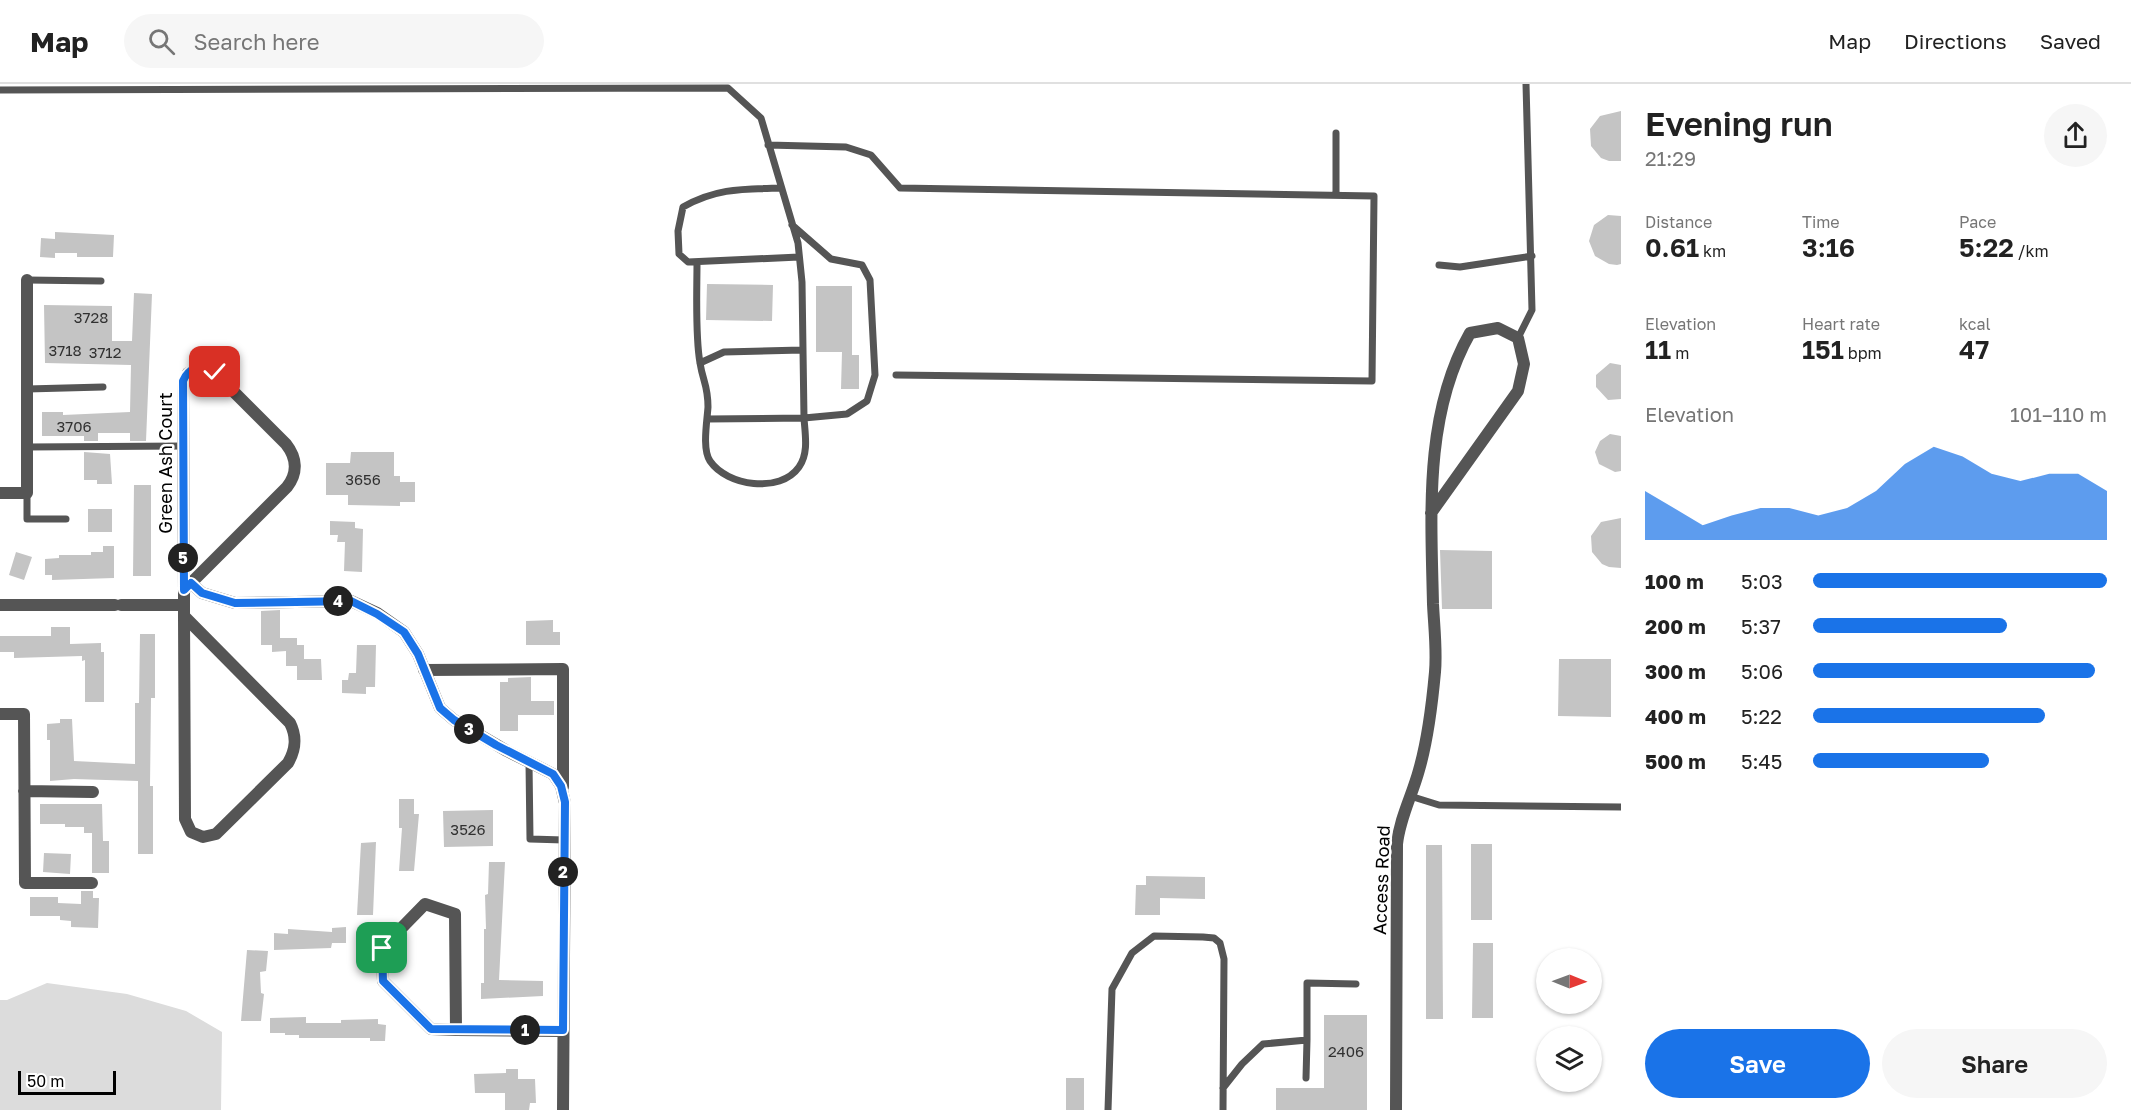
<!DOCTYPE html>
<meta charset="utf-8">
<style>
body{margin:0;font-family:"Golos Text",sans-serif;background:#f6f6f6;color:#222;height:100vh;display:flex;flex-direction:column;font-size:22px;white-space:nowrap}
*{box-sizing:border-box;margin:0}
p{font-size:20px;color:#767676}
.icon{flex:none;width:33px;height:33px;fill:none;stroke:currentColor;stroke-width:2;stroke-linecap:round;stroke-linejoin:round}
.map{position:relative;flex:1;overflow:hidden}
.sheet{display:flex;flex-direction:column;background:#fff;width:510px}
.sheet>*{flex:none}
.needle{width:39px;rotate:91deg}
.fabs{position:absolute;left:1536px;top:864px;display:grid;gap:12px}
.fabs a{display:grid;place-items:center;width:66px;height:66px;border-radius:50%;background:#fff;box-shadow:0 2px 4px #0004;font-size:30px}
.scale{position:absolute;left:18px;bottom:15px;width:98px;box-sizing:border-box;padding-left:6px;border:3px solid #000;border-top:0;font-size:16px;line-height:21px;white-space:nowrap;color:#000;-webkit-text-stroke:4px #fff;paint-order:stroke}
.pin{position:absolute;display:grid;place-items:center;width:51px;height:51px;color:#fff;margin:-26px;border-radius:12px;box-shadow:0 3px 9px #0006}
.km{position:absolute;width:30px;height:30px;margin:-15px;border-radius:50%;background:#222;color:#fff;font-size:16px;line-height:30px;text-align:center}
.round{display:grid;place-items:center;flex:none;width:63px;height:63px;border-radius:32px;background:#f6f6f6}
.headline{display:flex;align-items:center;justify-content:space-between;height:102px;padding:0 24px}
h1{font-size:33px;font-weight:600;line-height:45px}
.figures{display:grid;grid-template-columns:repeat(3,1fr);gap:9px;height:102px;padding:6px 24px}
.figures div{display:grid;align-content:center}
.figures b{font-size:26px;font-weight:600}
.figures small{font-size:16px;font-weight:400}
.figures p{font-size:16px}
.chart{height:168px;padding:12px 24px}
.chart p{display:flex;justify-content:space-between}
.chart svg{width:100%;height:108px;margin-top:6px;fill:#1a73e8;opacity:.7}
.action{display:flex;gap:12px;margin-top:auto;padding:12px 24px}
.action a{flex:1;height:69px;border-radius:36px;background:#1a73e8;color:#fff;font-size:24px;font-weight:600;line-height:69px;text-align:center}
.action a+a{background:#f6f6f6;color:#222}
ul{padding:0 24px;list-style:none;font-size:20px}
li{display:grid;grid-template-columns:96px 72px 1fr;align-items:center;height:45px}
li i{height:15px;border-radius:8px;background:#1a73e8}
header{display:flex;align-items:center;gap:36px;box-sizing:border-box;height:84px;padding:0 30px;background:#fff;border-bottom:2px solid #e0e0e0}
header strong{font-size:28px}
nav{display:flex;gap:33px;margin-inline-start:auto;font-size:21px}
.search{width:420px;height:54px;background:#f6f6f6;display:flex;align-items:center;gap:15px;box-sizing:border-box;padding:0 21px;border-radius:33px;color:#767676;font-size:22px}
main{display:flex;flex:1;min-height:0}
.map>svg:first-child{display:block}
.green{fill:#dcdcdc}
.building{fill:#c4c4c4}
.lines{fill:none;stroke-linecap:round;stroke-linejoin:round}
.lane{stroke:#555;stroke-width:7}
.street{stroke:#555;stroke-width:12}
.route-casing{stroke:#fff;stroke-width:12}
.route{stroke:#1a73e8;stroke-width:8}
.labels{text-anchor:middle;dominant-baseline:central;stroke-width:5;stroke-linejoin:round;paint-order:stroke}
.number-label{font-size:15px;fill:#313131}
.street-label{font-size:18px;fill:#000;stroke:#fff}
</style>
<header>
<strong>Map</strong>
<div class="search"><svg class="icon" aria-label="search" viewBox="0 0 24 24"><circle cx="10" cy="10" r="6"/><path d="M15 15l6 6"/></svg>Search here</div>
<nav><a>Map</a><a>Directions</a><a>Saved</a></nav>
</header>
<main>
<div class="map">
<svg width="1621" height="1026" viewBox="0 0 1621 1026">
<rect width="100%" height="100%" fill="#fff"/>
<!-- green -->
<path class="green" d="M47,899L127,910L186,927L222,948L221,1026H0V916H7Z"/>
<!-- building -->
<path class="building" d="M1621,27V77H1609L1601,74L1591,62L1590,45L1600,32Z
M1608,131L1621,132V180L1617,181L1609,180L1595,172L1589,157L1594,141Z
M55,148L114,151L113,173H77V169H55V174L40,173L41,154L55,155Z
M707,200L773,201L772,237L706,236Z
M816,202H852V271H859V305H841L842,268H816Z
M134,209L152,210L146,357H130V349H98V357H84V352H42V328H63V331L130,328L131,281L45,279L44,221L112,222V257H132Z
M1610,279L1621,281V315L1608,316L1596,303V291Z
M1610,350L1621,352V387L1615,388L1599,380L1595,368L1600,357Z
M84,368L110,370L112,400H97V396H84Z
M351,368H394V392H400V398H415V418H400V422L348,421V411H326V379H350Z
M134,401H151V492H133Z
M88,425H112V448H88Z
M1621,434V484L1609,483L1602,480L1592,468L1591,452L1601,438Z
M330,437L355,438V444L363,445L362,488L344,487L345,458H337L338,451H330Z
M103,462H114V494L52,496V491H45V475L59,474V471H91V468H103Z
M1440,466L1492,467V525H1442Z
M16,468L32,473L24,496L9,491Z
M280,526V554H297V561H304V575H321L322,596H297V582H286V567L272,568V561H261V527Z
M553,536V548H560V561H526V537Z
M51,543H70V560L101,559V568H104V618H85V576L82,577V572L14,574V568H0V552H51Z
M140,550H155V614H151L150,702H153V770H138V697L74,695L50,697V656H47V640L60,639V635H72L74,677L135,680V619H139Z
M357,561H376L375,603H366V610L342,609V596H348L349,589H356Z
M1559,575H1611V633L1558,632Z
M531,593V617H554V631H518V647H500V598H508V594Z
M399,715H414V730H419L414,787H399L402,744H399Z
M40,720H102L103,757H109V789H92V749H84V743H65V740H40Z
M493,726V762L444,763L443,727Z
M376,758L373,831H357L361,759Z
M1471,760H1492V836H1471Z
M1426,761H1442L1443,935H1426Z
M44,769L71,770L70,790L43,788Z
M489,778H505L499,896L543,897V912L481,915V899H484V845H486L485,811L488,810Z
M1146,792L1205,793V815L1160,814V831H1135L1136,801H1146Z
M81,807H93V814H99L98,844L71,843V837L60,836V832H30V813H58V819L81,820Z
M346,843V859H332L331,864L274,866V849L288,850V845L332,848V844Z
M1473,859H1493V934H1472Z
M247,866L268,867L266,887L260,888L261,909L264,910L261,937H241Z
M1324,931H1367V1026H1276V1004H1324Z
M306,933V939H341V936L378,935V940L386,941L385,957H370V954H299V951H285V949H270V934Z
M506,985H518V995H535L536,1019H530L529,1026H505V1009H475L474,990L506,989Z
M1066,994H1084V1026H1066Z"/>
<g class="lines">
<!-- lane -->
<path class="lane" d="M0,6L728,4L761,34L798,159L802,198L804,334L847,330L867,317L875,291L870,196L862,181L831,175L792,141
M768,61L846,63L871,71L900,104L1374,112L1372,297L896,291
M781,104C743,105 716,104 683,123L678,147L679,170L688,178L799,173
M1336,111V49
M697,178C697,207 695,251 700,279C703,298 708,301 708,323C707,338 702,365 710,377C727,402 780,410 799,383C809,369 805,350 804,334L707,335
M1439,181L1460,183L1532,172
M27,196L101,197
M1518,254L1532,226L1526,0
M700,279L724,268L802,266
M27,305L103,303
M27,363L183,362
M27,409V435H66
M529,679L530,755L564,756
M1410,712L1439,721L1621,723
M1306,994L1307,956
M1223,1004L1242,980L1263,960L1307,956V899L1356,900
M1108,1026L1112,905L1132,869L1154,852L1203,853L1214,854L1220,859L1224,875L1223,1026"/>
<!-- street -->
<path class="street" d="M0,409H27V196
M191,499L202,509L235,519L351,517L377,529L404,548L418,570L440,624L454,636L507,667L553,690L561,702L565,719L563,1026
M184,506L287,403C298,389 297,374 286,360L215,289L203,283L188,289L183,302L184,506V532L185,735L191,748L203,753L216,750L288,679C296,665 297,653 290,639L184,532
M0,521H115
M121,521H184
M424,586L563,585V703
M0,630H24L25,799H92
M24,707L93,708
M425,820L455,830L456,946L431,945L383,897L382,864Z
M456,946L563,947
M1396,1026L1397,760C1400,733 1412,712 1419,686C1428,655 1432,621 1435,588C1437,566 1434,542 1433,520C1431,429 1424,330 1470,249L1498,244L1518,254L1524,280L1518,307L1431,429"/>
</g>
<g class="lines">
<!-- route casing -->
<g class="route-casing">
<path id="route" d="M215,288C202,280 189,283 183,297L184,506L191,499L202,509L235,519L351,517L377,530L404,548L418,570L440,624L454,636L496,661L553,690L561,702L565,718L563,946L431,945L383,897L382,864"/>
</g>
<!-- route -->
<use href="#route" class="route"/>
</g>
<g class="labels">
<!-- number labels -->
<g class="number-label">
<text x="91" y="233">3728</text>
<text x="65" y="266">3718</text>
<text x="105" y="268">3712</text>
<text x="74" y="342">3706</text>
<text x="363" y="395">3656</text>
<text x="468" y="745">3526</text>
<text x="1346" y="967">2406</text>
</g>
<!-- street labels -->
<g class="street-label">
<text transform="translate(165 379) rotate(-90)">Green Ash Court</text>
<text transform="translate(1381 796) rotate(-88)">Access Road</text>
</g>
</g>
</svg>
<div class="fabs">
<a><svg class="needle" viewBox="-14 -14 28 28"><path d="M0-13l5 13h-10z" fill="#e53935"/><path d="M0 13l5-13h-10z" fill="#767676"/></svg></a>
<a><svg class="icon" aria-label="layers" viewBox="0 0 24 24"><path d="M12 4l9 5-9 5-9-5zM3 14l9 5 9-5"/></svg></a>
</div>
<div class="scale">50 m</div>
<div class="pin" style="left:382px;top:864px;background:#1e9e55"><svg class="icon" aria-label="arrive" viewBox="0 0 24 24"><path d="M6 21V4h12l-3 4 3 4H6"/></svg></div>
<div class="pin" style="left:215px;top:288px;background:#d93025"><svg class="icon" aria-label="check" viewBox="0 0 24 24"><path d="M5 12l5 5 9-10"/></svg></div>
<b class="km" style="left:525px;top:946px">1</b>
<b class="km" style="left:563px;top:788px">2</b>
<b class="km" style="left:469px;top:645px">3</b>
<b class="km" style="left:338px;top:517px">4</b>
<b class="km" style="left:183px;top:474px">5</b>
</div>
<section class="sheet">
<div class="headline"><div><h1>Evening run</h1><p>21:29</p></div><a class="round"><svg class="icon" aria-label="share" viewBox="0 0 24 24"><path d="M12 15V3M7 8l5-5 5 5M5 13v7h14v-7"/></svg></a></div>
<div class="figures">
<div><p>Distance</p><b>0.61<small> km</small></b></div>
<div><p>Time</p><b>3:16</b></div>
<div><p>Pace</p><b>5:22<small> /km</small></b></div>
</div>
<div class="figures">
<div><p>Elevation</p><b>11<small> m</small></b></div>
<div><p>Heart rate</p><b>151<small> bpm</small></b></div>
<div><p>kcal</p><b>47</b></div>
</div>
<div class="chart"><p><span>Elevation</span>101–110 m</p>
<svg viewBox="0 0 160 44" preserveAspectRatio="none"><path d="M0 44V24L10 31L20 38L30 34L40 31L50 31L60 34L70 31L80 24L90 13L100 6L110 10L120 17L130 20L140 17L150 17L160 24V44z"/></svg>
</div>
<ul>
<li><b>100 m</b>5:03<i style="width:100%"></i></li>
<li><b>200 m</b>5:37<i style="width:66%"></i></li>
<li><b>300 m</b>5:06<i style="width:96%"></i></li>
<li><b>400 m</b>5:22<i style="width:79%"></i></li>
<li><b>500 m</b>5:45<i style="width:60%"></i></li>
</ul>
<div class="action"><a>Save</a><a>Share</a></div>
</section>
</main>
